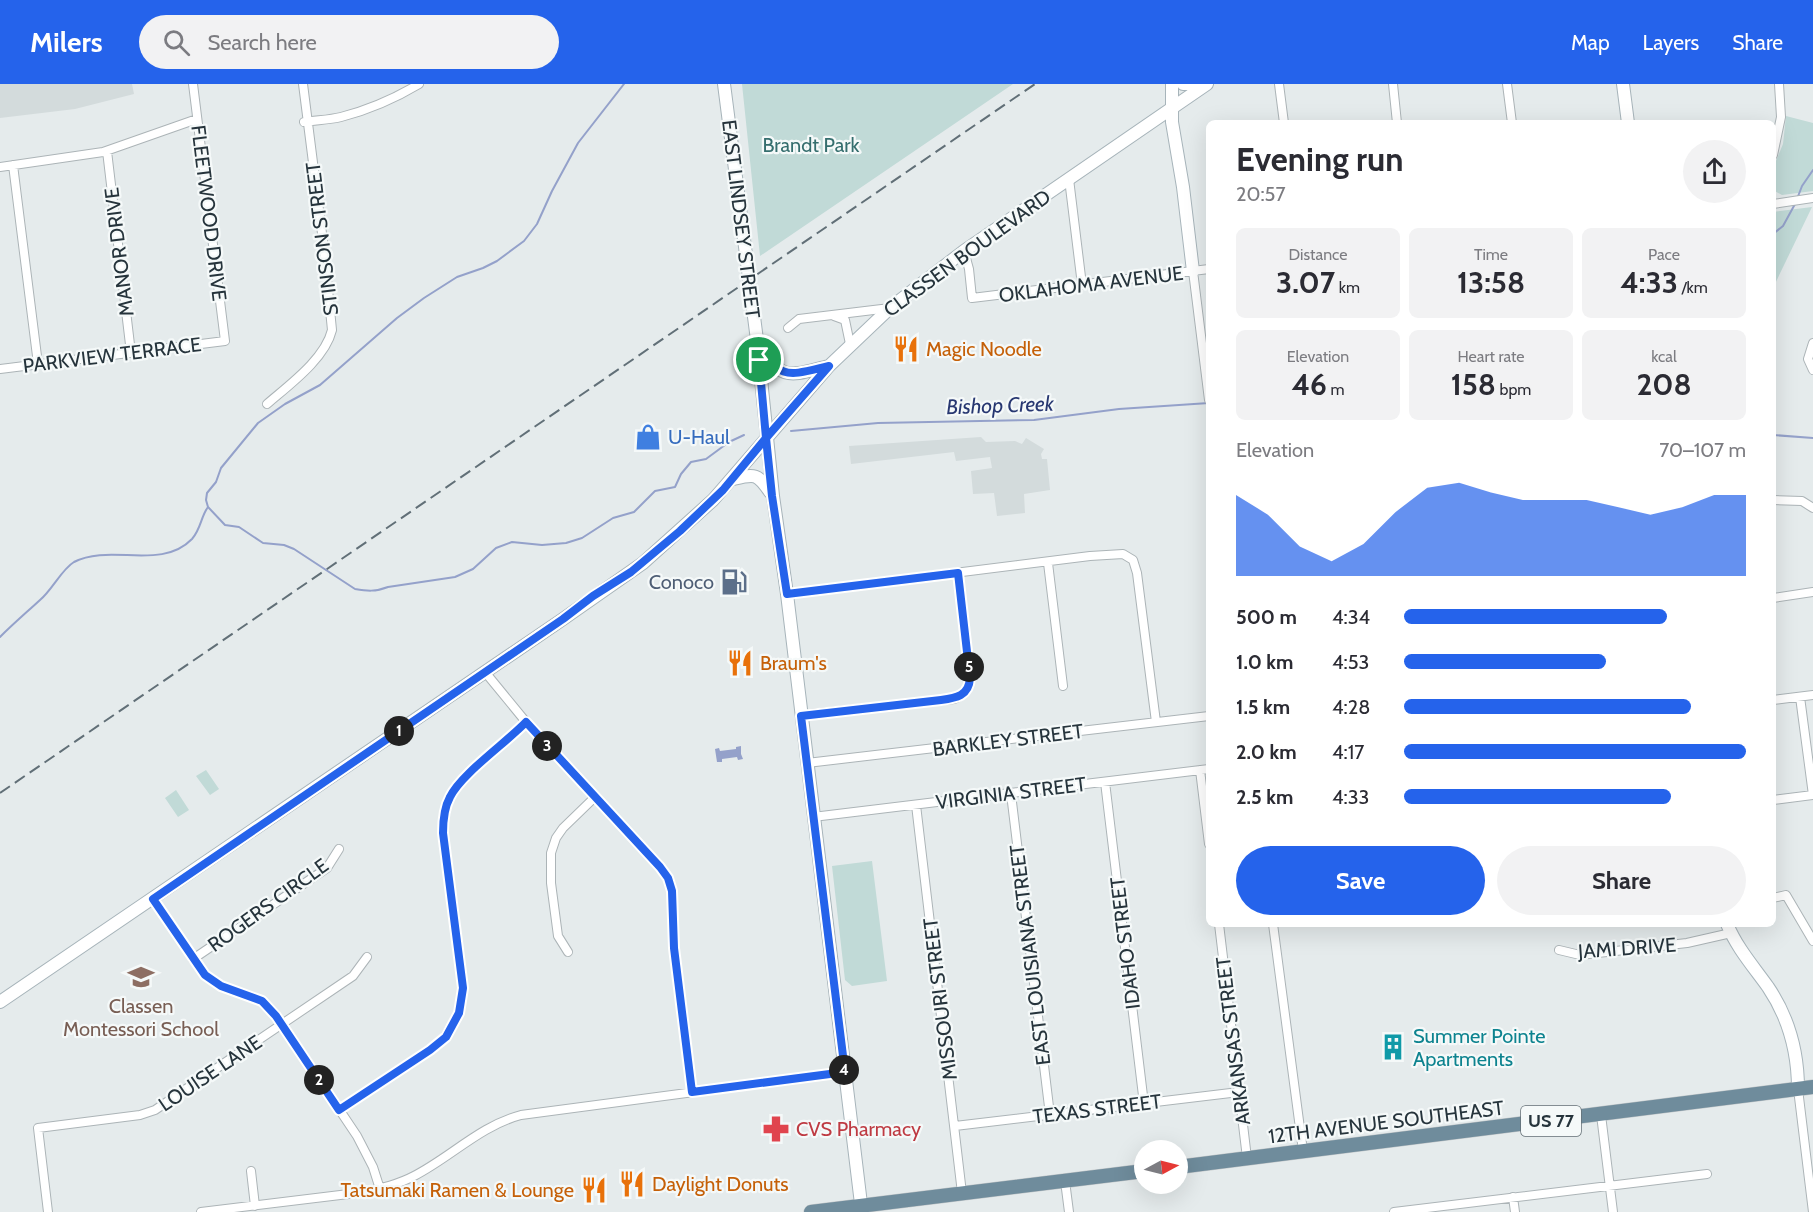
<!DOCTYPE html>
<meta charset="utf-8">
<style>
body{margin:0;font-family:Cabin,sans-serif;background:#f2f2f3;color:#2b2b33;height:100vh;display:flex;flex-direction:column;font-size:22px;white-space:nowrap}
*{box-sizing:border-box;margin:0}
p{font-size:20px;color:#7c7c81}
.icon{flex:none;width:33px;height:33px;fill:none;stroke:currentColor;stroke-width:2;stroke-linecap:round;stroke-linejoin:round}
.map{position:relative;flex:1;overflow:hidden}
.sheet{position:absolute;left:1206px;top:36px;width:570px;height:807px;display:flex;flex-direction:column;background:#fff;border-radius:9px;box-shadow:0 6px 24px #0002}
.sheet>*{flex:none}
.needle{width:39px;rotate:83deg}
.fabs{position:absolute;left:1134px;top:1056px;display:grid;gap:12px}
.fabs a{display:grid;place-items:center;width:54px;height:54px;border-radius:50%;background:#fff;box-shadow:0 6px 24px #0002;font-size:30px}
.pin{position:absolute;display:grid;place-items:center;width:51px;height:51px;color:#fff;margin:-26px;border:3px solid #fff;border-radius:50%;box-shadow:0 2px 6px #0007}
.km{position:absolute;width:30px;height:30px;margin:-15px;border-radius:50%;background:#222;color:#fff;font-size:16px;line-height:30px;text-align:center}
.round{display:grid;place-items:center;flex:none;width:63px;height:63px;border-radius:32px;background:#f2f2f3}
.summary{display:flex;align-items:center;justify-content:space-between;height:102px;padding:0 30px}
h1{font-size:33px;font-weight:700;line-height:45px}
.stats{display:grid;grid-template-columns:repeat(3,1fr);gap:9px;height:102px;padding:6px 30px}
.stats div{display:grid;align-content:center;border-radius:9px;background:#f2f2f3;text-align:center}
.stats b{font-size:30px;font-weight:700}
.stats small{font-size:16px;font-weight:400}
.stats p{font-size:16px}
.chart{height:168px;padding:12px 30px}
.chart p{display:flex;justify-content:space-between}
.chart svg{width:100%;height:108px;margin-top:6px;fill:#2563eb;opacity:.7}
.action{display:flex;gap:12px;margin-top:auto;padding:12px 30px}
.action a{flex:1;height:69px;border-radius:36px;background:#2563eb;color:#fff;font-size:24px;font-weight:700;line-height:69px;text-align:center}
.action a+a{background:#f2f2f3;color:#2b2b33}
ul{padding:0 30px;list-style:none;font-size:20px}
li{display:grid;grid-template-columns:96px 72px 1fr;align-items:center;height:45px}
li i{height:15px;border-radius:8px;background:#2563eb}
header{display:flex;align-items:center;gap:36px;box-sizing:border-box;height:84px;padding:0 30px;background:#2563eb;color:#fff}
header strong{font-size:28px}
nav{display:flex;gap:33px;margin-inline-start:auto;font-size:21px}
.search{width:420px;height:54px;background:#f2f2f3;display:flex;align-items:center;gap:15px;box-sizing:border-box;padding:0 21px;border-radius:33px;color:#7c7c81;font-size:22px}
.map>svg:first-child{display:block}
.built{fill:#d3dbdc}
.green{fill:#c1dad7}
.water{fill:#94a1ca}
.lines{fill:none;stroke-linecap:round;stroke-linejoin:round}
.stream{stroke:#94a1ca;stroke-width:2}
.street-casing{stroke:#acb4b7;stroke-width:10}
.secondary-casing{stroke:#a7b4ba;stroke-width:14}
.primary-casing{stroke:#c2c6c8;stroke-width:15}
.street{stroke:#fff;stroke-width:8}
.secondary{stroke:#fff;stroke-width:12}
.primary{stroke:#6f8c9c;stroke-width:14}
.rail{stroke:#616f77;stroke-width:2;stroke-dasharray:12 6;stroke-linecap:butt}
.route-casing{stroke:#fff;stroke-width:12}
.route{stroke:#2563eb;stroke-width:8}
.labels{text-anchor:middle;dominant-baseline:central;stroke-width:4.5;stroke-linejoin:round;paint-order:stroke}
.shield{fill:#f5f9f9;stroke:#646f75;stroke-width:1.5}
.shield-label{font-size:18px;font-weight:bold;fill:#26343c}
.park-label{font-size:20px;fill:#356e6e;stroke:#f5f9f9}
.street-label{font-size:20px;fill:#26343c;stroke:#f5f9f9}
.food-label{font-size:20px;fill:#c56008;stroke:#f5f9f9;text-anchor:start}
.shop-label{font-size:20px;fill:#366cbe;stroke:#f5f9f9;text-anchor:start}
.service-label{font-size:20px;fill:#4e5e75;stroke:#f5f9f9;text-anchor:end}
.education-label{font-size:20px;fill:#785e54;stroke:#f5f9f9}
.culture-label{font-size:20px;fill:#0d838f;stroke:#f5f9f9;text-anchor:start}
.health-label{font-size:20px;fill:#be3a42;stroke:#f5f9f9;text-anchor:start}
.water-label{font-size:21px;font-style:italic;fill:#273771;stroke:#f5f9f9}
</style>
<header>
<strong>Milers</strong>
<div class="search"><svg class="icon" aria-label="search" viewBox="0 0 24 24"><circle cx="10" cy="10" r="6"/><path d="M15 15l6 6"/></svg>Search here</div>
<nav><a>Map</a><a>Layers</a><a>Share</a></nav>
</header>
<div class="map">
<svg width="1813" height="1128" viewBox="0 0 1813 1128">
<rect width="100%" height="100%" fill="#e5ebec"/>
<!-- built -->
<path class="built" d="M0,0H132L134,10L75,25L0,34Z
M981,353L986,358L1015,357L1022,360L1026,354L1044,365L1041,370L1042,375H1047L1050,406L1024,410L1025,429L997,432L994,409L973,410L971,387L992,384L990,373L956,377L954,368L851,380L849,362Z"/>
<!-- green -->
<path class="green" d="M742,0H1013L760,172Z
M1786,32L1813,39V107L1782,111L1773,106V84L1783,60Z
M1812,123L1773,204V128Z
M206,686L219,705L210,711L196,692Z
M176,706L189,726L178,733L165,714Z
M872,777L887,897L852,902L845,896L832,782Z"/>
<!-- water -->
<path class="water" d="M741,662V670L743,675L738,676L737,673L722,675V678H717L715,665L719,664L720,667L736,665V663Z"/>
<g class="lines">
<!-- stream -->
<path class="stream" d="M1797,115L1802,102L1813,86
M1773,150L1783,142L1795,120
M791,347L878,339L1034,336L1119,325L1209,319
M1773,351L1813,354
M208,423L225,441L239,443L263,459L284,461L294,465L355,505C367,507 375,508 388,503L455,493L473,485L496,464L512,458L542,461L566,459L582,454L613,434L634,428L655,407L675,403L681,390L691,378L706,375L729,358L744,351
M208,423L206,416L207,409L216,398L221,384L258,339L285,320L320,301L397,234L424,214L457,193L483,184L497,177L524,157L537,140L552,107L578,59L624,0
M0,553C13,540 27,528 40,516C52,506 62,485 74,478C110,459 161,487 192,455C201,445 201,432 208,423"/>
<!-- street casing -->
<g class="street-casing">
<path id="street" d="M1279,0L1284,39
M1393,0L1397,39
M1507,0L1512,39
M304,38C316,36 329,36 341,33C368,26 394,15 419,0
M107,67L131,269
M1773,71L1781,33L1779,0
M13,81L38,280
M0,83L103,68L197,35
M1069,95L1082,201
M1773,120L1813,114
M964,167L969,185L972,214L1209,185
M1193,187L1209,316
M834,232L845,236L850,260
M788,244L799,235L890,224
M1813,259L1808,275L1813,286
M0,285L225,257L193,0
M267,320C289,301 325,275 332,246L324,165L303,0
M1773,416L1802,417L1813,424
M1048,479L1063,602
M787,510L1090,472L1123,470L1133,476L1137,489L1156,638
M1773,514L1813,508
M485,588L526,638L660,783L668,794L672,807L674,864L692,1008
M1800,613L1813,711
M1773,616L1813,611
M801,631L954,615C964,611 969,605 970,593L958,489
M807,679L1209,632
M1200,686L1209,760
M1105,698L1144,1020
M1011,710L1050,1031
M1773,716L1813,711
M916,721L962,1109
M813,733L1209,685
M1773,814L1786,811L1813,857
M153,815L205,891L221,902L262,917L276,931L357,1052L373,1083L380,1105
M1219,840L1247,1074
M1273,840L1303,1067
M1559,866L1580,871L1687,859L1731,849
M568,868L558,852L551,799V769L556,754L563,744L595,713
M193,875L327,784L339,765
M1798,1005L1813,1128
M339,1026L430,966L445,953L459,929L463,904L443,749C443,737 444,724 450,713C461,690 507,658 526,638
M1601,1031L1613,1128
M955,1042L1239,1008
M251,1087L255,1122
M1065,1097L1069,1128
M1513,1113L1515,1128
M48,1128L38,1044L140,1031L155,1026L353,892L367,873
M201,1128L365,1108C382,1104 399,1100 414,1092C451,1073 480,1042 521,1031L845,988
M1394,1128L1707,1090"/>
</g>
<!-- secondary casing -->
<g class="secondary-casing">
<path id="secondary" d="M724,0L757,256L773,412L787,510L862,1128
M1172,0V38L1183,103L1193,187
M1183,0H1197
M1623,0L1628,39
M760,261C782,299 791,291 829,282
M733,395C755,390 757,389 770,408
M1727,840C1737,864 1753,882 1768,903C1789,934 1798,967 1798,1005
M0,918L563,535L643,479L713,416L829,282L890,224L964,167L1207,0"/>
</g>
<!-- primary casing -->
<g class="primary-casing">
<path id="primary" d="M1178,1083L1813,1003
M811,1128L1144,1087"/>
</g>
<!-- street -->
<use href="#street" class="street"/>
<!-- secondary -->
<use href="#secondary" class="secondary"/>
<!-- primary -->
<use href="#primary" class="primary"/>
<!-- rail -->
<path class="rail" d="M0,709L1035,0"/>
</g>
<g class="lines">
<!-- route casing -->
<g class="route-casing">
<path id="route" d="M759,276L766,354L723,406L680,447L631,488L593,512L563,535L153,815L205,891L221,902L262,917L276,932L339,1026L430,966L446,953L459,929L463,904L443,749C443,737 444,724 450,713C461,690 507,658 526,638L660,783L668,794L672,807L674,864L692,1008L845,988L801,632L941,616C956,614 969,612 970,594L958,489L787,510L772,412L766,354L829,282C786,292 781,297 757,256L759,276"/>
</g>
<!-- route -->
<use href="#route" class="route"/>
</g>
<!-- icons -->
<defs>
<g id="restaurant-bare" transform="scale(2.07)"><path d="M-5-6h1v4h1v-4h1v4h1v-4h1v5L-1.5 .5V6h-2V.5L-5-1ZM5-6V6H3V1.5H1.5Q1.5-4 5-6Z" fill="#e8710a" stroke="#f5f9f9" stroke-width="2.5" paint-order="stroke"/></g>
<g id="shop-bare" transform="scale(2.07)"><path d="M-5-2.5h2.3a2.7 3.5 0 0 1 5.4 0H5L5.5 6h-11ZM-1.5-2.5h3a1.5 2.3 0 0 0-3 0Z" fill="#3f7fe0" stroke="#f5f9f9" stroke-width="2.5" paint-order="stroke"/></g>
<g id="fuel-bare" transform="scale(2.07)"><path d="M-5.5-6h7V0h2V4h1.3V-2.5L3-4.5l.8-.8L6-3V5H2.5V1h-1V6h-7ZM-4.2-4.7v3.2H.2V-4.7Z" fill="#5c6f8a" stroke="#f5f9f9" stroke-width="2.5" paint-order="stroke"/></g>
<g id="school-bare" transform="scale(2.07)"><path d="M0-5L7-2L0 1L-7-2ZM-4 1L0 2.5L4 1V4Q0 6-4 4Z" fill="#8d6e63" stroke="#f5f9f9" stroke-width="2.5" paint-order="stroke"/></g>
<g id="building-bare" transform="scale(2.07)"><path d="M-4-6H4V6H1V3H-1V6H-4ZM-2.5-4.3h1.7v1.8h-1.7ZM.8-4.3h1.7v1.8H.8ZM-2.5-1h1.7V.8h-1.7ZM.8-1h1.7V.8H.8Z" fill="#0f9aa8" stroke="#f5f9f9" stroke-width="2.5" paint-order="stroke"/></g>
<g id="pharmacy-bare" transform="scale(2.07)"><path d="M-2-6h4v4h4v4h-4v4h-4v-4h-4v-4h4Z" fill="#e0444e" stroke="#f5f9f9" stroke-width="2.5" paint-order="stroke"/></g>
</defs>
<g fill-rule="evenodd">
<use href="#restaurant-bare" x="906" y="265"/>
<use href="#shop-bare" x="648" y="353"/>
<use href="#fuel-bare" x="734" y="498"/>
<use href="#restaurant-bare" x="740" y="579"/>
<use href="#school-bare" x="141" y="893"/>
<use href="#building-bare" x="1393" y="963"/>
<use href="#pharmacy-bare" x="776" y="1045"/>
<use href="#restaurant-bare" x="632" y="1100"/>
<use href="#restaurant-bare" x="594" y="1106"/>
</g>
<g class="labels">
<!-- shield labels -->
<rect class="shield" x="1521" y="1022" width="60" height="30" rx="4.5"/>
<g class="shield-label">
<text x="1551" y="1037">US 77</text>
</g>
<!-- park labels -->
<g class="park-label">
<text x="811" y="61">Brandt Park</text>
</g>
<!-- street labels -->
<g class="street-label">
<text transform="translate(209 129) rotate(83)">FLEETWOOD DRIVE</text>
<text transform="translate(741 135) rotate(83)">EAST LINDSEY STREET</text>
<text transform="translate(322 155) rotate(-97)">STINSON STREET</text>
<text transform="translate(119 168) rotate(-97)">MANOR DRIVE</text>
<text transform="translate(967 169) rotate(-36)">CLASSEN BOULEVARD</text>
<text transform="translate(1091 200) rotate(-7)">OKLAHOMA AVENUE</text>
<text transform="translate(112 271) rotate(-7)">PARKVIEW TERRACE</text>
<text transform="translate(1008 656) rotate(-7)">BARKLEY STREET</text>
<text transform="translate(1011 709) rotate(-7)">VIRGINIA STREET</text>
<text transform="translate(268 821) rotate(-36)">ROGERS CIRCLE</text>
<text transform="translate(1125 859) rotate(-97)">IDAHO STREET</text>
<text transform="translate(1627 864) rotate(-4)">JAMI DRIVE</text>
<text transform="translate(1030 871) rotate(-97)">EAST LOUISIANA STREET</text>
<text transform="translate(940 915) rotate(-97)">MISSOURI STREET</text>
<text transform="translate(1233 957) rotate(-97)">ARKANSAS STREET</text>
<text transform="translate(210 989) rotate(-34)">LOUISE LANE</text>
<text transform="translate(1097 1025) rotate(-7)">TEXAS STREET</text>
<text transform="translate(1386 1038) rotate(-7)">12TH AVENUE SOUTHEAST</text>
</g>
<!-- food labels -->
<g class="food-label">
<text x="926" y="265">Magic Noodle</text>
<text x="760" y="579">Braum's</text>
<text x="652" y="1100">Daylight Donuts</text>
<text x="574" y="1106" text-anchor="end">Tatsumaki Ramen &amp; Lounge</text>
</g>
<!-- shop labels -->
<g class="shop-label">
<text x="668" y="353">U-Haul</text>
</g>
<!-- service labels -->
<g class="service-label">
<text x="714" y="498">Conoco</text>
</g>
<!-- education labels -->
<g class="education-label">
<text x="141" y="922">Classen<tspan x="141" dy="23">Montessori School</tspan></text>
</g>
<!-- culture labels -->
<g class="culture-label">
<text x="1413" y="952">Summer Pointe<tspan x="1413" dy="23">Apartments</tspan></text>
</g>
<!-- health labels -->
<g class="health-label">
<text x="796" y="1045">CVS Pharmacy</text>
</g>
<!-- water labels -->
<g class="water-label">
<text transform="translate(1000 321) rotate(-2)">Bishop Creek</text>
</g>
</g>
</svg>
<div class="fabs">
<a><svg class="needle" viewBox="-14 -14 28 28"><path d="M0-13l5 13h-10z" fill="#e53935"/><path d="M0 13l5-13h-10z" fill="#7c7c81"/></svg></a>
</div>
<div class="pin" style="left:759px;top:276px;background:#1e9e55"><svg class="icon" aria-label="arrive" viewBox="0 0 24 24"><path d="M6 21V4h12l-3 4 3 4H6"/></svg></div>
<b class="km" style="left:399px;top:647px">1</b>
<b class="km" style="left:319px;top:996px">2</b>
<b class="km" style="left:547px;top:662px">3</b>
<b class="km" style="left:844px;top:986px">4</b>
<b class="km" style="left:969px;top:583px">5</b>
<section class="sheet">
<div class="summary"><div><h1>Evening run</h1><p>20:57</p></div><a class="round"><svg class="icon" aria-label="share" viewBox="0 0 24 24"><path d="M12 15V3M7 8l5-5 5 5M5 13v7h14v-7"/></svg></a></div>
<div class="stats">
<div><p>Distance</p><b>3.07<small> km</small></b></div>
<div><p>Time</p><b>13:58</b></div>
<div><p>Pace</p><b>4:33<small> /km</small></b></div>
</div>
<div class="stats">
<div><p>Elevation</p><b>46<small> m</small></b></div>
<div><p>Heart rate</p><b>158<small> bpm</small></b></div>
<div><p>kcal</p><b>208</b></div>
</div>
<div class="chart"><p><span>Elevation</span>70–107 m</p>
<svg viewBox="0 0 160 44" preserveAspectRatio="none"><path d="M0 44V11L10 19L20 32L30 38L40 31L50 18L60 8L70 6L80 10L90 13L100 13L110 13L120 16L130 19L140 16L150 11L160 11V44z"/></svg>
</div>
<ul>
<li><b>500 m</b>4:34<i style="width:77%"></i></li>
<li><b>1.0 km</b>4:53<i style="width:59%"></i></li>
<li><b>1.5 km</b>4:28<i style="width:84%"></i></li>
<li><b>2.0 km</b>4:17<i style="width:100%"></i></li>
<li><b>2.5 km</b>4:33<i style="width:78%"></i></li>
</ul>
<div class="action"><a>Save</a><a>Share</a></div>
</section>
</div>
